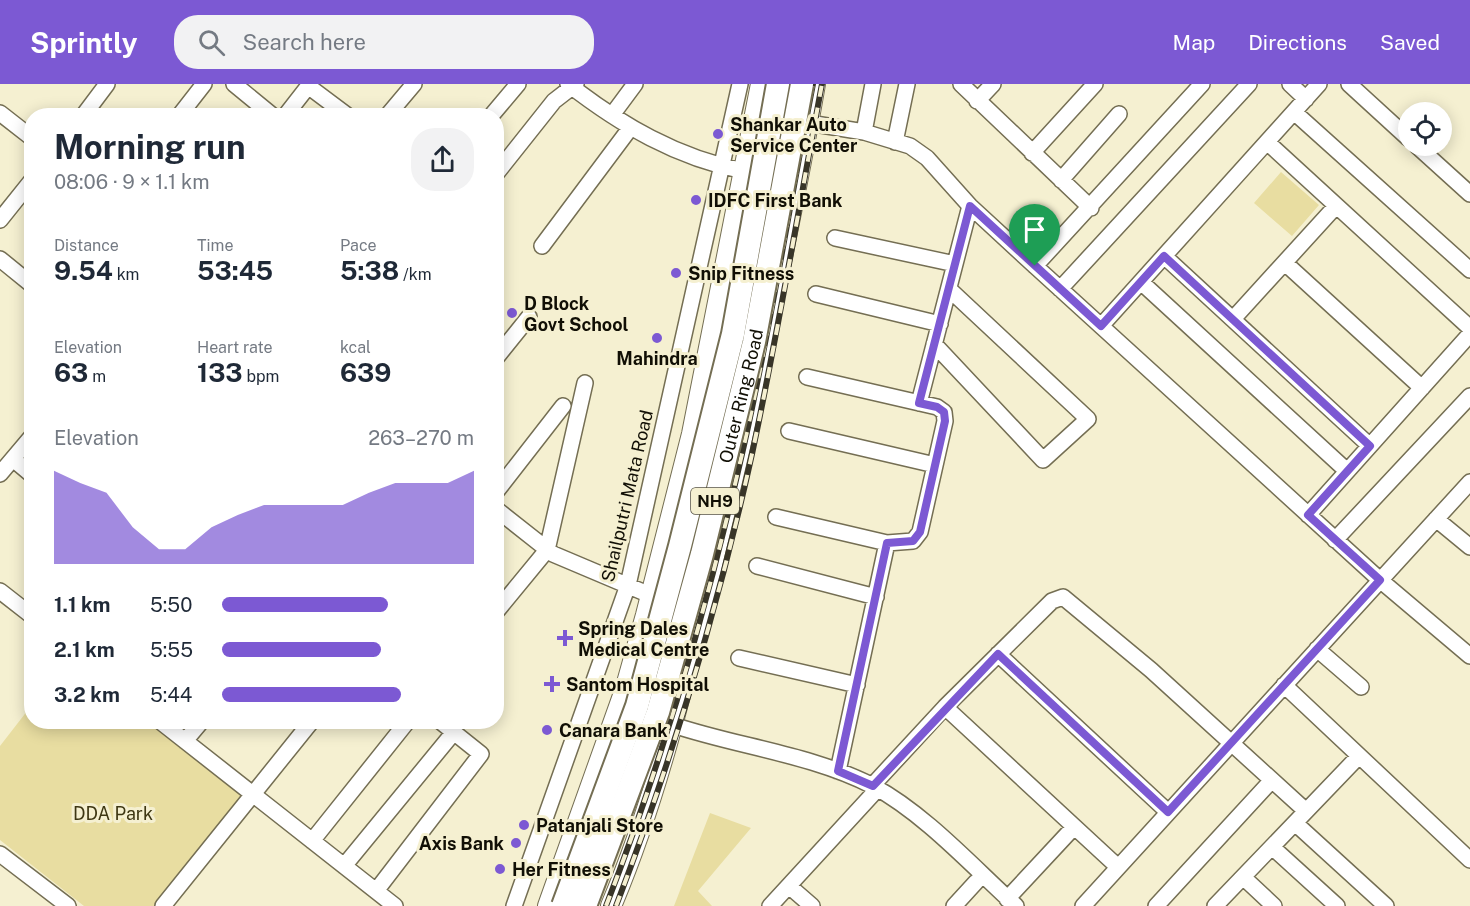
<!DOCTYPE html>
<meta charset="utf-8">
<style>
body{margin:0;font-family:"Public Sans",sans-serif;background:#f2f2f3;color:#1f2937;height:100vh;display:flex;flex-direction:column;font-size:22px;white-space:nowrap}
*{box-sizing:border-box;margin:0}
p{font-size:20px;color:#747a83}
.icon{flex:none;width:33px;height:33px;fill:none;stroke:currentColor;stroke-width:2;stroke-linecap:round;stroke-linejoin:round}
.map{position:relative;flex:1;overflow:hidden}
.side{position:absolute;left:24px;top:24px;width:480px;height:621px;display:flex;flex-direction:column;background:#fff;border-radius:24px;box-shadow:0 3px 15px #0003}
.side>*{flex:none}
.controls{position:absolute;left:1398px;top:18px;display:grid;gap:12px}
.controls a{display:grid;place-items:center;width:54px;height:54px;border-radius:50%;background:#fff;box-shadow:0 3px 15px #0003;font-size:30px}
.pin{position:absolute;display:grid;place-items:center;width:51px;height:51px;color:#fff;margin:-62px -26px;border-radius:50% 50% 50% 0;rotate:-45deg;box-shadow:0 0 6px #0007}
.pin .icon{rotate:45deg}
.round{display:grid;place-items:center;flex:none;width:63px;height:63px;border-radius:24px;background:#f2f2f3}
.headline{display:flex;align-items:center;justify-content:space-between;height:102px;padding:0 30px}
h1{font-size:33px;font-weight:700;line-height:45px}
.stats{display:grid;grid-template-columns:repeat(3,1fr);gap:9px;height:102px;padding:6px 30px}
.stats div{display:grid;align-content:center}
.stats b{font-size:26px;font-weight:700}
.stats small{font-size:16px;font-weight:400}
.stats p{font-size:16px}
.chart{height:168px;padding:12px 30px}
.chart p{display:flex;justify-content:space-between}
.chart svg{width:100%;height:108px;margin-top:6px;fill:#7c59d3;opacity:.7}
ul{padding:0 30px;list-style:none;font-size:20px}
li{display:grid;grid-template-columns:96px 72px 1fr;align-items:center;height:45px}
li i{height:15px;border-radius:8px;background:#7c59d3}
header{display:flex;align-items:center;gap:36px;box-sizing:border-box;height:84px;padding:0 30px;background:#7c59d3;color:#fff}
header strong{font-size:28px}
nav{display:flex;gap:33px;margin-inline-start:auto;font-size:21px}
.search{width:420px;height:54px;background:#f2f2f3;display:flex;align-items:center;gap:15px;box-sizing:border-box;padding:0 21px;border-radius:24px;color:#747a83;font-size:22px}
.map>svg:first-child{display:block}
.green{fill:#e8dda1}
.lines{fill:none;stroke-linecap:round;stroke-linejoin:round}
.minor-casing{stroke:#746e53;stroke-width:18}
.major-casing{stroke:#746e53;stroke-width:22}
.minor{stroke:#fff;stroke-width:15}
.major{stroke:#fff;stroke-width:20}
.rail-casing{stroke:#383528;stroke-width:6}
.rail{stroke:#f5f0d1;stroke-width:4;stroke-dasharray:11;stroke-linecap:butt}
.highway-bridge-casing{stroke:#746e53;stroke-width:26;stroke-linecap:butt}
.highway-bridge{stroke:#fff;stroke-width:22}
.route-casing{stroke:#fff;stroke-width:12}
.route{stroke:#7c59d3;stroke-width:8}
.poi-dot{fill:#7c59d3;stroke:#f5f0d1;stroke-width:2}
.labels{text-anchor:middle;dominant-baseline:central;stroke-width:6;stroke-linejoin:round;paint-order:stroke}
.shield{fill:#f5f0d1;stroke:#555242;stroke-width:1.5}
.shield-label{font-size:16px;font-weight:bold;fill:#110f05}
.poi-label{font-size:18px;font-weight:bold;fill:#110f05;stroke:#f5f0d1;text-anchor:start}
.street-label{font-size:18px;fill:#110f05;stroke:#f5f0d1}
.park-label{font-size:18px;fill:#3e3713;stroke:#f5f0d1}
</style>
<header>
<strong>Sprintly</strong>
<div class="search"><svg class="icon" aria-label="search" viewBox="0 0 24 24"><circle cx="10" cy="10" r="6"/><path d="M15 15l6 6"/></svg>Search here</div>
<nav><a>Map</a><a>Directions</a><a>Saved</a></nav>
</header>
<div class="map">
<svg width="1470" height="822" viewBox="0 0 1470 822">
<rect width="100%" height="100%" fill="#f5f0d1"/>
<!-- green -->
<path class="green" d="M1281,88L1319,121L1292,152L1254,119Z
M31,622L32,638H149L243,711L155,822H84L0,756V662Z
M710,729L751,744L698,807L712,822H674Z"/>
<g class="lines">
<!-- minor casing -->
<g class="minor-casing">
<path id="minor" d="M234,0L273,32
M568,0C621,41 677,74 744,87
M961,0L1091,124
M1290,0L1306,15
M1349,0L1408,54
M308,2L348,32
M977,17L993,0
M1294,28L1470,186
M0,29L32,54
M612,31L635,0
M83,32L107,0
M179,32L204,0
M285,32L310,0
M387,32L414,0
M491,32L518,0
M809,39L864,48L910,62L927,74L970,122L1035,182L1380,496L1470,572
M864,48L873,0
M895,58L907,0
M1267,58L1470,244
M1417,62L1470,110
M1032,69L1095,0
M496,90L554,17L576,0
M1061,96L1119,30
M0,136L32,96
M835,154L955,180
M542,162L631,43
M1164,172L1370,362
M0,175L32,201
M1285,179L1422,304
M1035,182L1202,0
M1141,198L1347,387
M1060,205L1249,0
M816,210L940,240
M1233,235L1336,122
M1101,242L1319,0
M934,260L1043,376L1088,335L949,205
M496,274L529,233
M919,319L970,122
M789,347L935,381
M13,375L32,391
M0,390L32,352
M496,408L563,322
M496,425L553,470L650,511
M1308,431L1470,250
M776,433L887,459L913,457L920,448L945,337L944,328L937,323L807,293
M1436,435L1470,463
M1335,456L1470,312
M757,482L876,513
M0,507L32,532
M496,528L547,466L585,299
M1317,565L1361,603
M998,570L1168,728
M739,574L857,601
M1284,601L1470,776
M945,623L1118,783
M161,638L395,822
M673,641C739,663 810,670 873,702C925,730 972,782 1016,822
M185,657L201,638
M838,687L887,459
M872,702L945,623L1052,517L1063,513L1151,586L1306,727
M1295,739L1386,822
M312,757L407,638
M1272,763L1337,822
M0,770L68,822
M344,782L454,648
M1243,793L1274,822
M789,802L812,822
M376,807L481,670L441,638
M1007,815L1074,743
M163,822L311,638
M514,822L628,501L740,0
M770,822L872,711
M954,822L976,798
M1083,822L1470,398
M1156,822L1272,696
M1215,822L1359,672"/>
</g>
<!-- major casing -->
<g class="major-casing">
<path id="major" d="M548,822L625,606L646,531L692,350L761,0
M611,822C661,704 689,577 719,452C755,302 789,152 815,0"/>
</g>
<!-- minor -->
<use href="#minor" class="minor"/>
<!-- major -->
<use href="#major" class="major"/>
<!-- rail casing -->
<g class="rail-casing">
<path id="rail" d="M606,822C663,675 707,524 742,370C770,248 789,123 813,0
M616,822C672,676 718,524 752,370C778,248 799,123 822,0"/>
</g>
<!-- rail -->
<use href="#rail" class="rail"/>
<!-- highway-bridge casing -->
<g class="highway-bridge-casing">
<g id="highway-bridge">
<path d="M563,822L637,622L680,462L733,250L778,0"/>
<path id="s1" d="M585,822L658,628L702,470L754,258L802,0"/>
</g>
</g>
<!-- highway-bridge -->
<use href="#highway-bridge" class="highway-bridge"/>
</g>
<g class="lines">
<!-- route casing -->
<g class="route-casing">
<path id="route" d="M970,122L1101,242L1164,172L1370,362L1308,431L1380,496L1168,728L998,570L873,702L838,687L887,459L913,457L920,448L945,337L944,328L937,323L919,319Z"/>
</g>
<!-- route -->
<use href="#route" class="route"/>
</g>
<!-- markers -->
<g class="poi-dot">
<circle cx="718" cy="50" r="6"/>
<circle cx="696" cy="116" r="6"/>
<circle cx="676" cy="189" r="6"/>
<circle cx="512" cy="229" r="6"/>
<circle cx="657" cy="254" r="6"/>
<path d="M562 545h6v6h6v6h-6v6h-6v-6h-6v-6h6z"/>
<path d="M549 591h6v6h6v6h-6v6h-6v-6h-6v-6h6z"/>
<circle cx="547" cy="646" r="6"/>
<circle cx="524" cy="741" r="6"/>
<circle cx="516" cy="759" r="6"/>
<circle cx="500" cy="785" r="6"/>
</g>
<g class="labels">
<!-- shield labels -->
<rect class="shield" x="691" y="404" width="48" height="26" rx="4.5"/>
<g class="shield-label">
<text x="715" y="417">NH9</text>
</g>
<!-- poi labels -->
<g class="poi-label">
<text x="730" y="40">Shankar Auto<tspan x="730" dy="21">Service Center</tspan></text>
<text x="708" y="116">IDFC First Bank</text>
<text x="688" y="189">Snip Fitness</text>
<text x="524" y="219">D Block<tspan x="524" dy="21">Govt School</tspan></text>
<text x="657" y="274" text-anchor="middle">Mahindra</text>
<text x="578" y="544">Spring Dales<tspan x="578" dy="21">Medical Centre</tspan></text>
<text x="566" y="600">Santom Hospital</text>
<text x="559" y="646">Canara Bank</text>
<text x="536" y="741">Patanjali Store</text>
<text x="504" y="759" text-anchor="end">Axis Bank</text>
<text x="512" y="785">Her Fitness</text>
</g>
<!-- street labels -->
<g class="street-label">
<text stroke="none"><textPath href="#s1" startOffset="534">Outer Ring Road</textPath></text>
<text transform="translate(627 412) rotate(-77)">Shailputri Mata Road</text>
</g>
<!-- park labels -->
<g class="park-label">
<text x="113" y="729">DDA Park</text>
</g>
</g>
</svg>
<div class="controls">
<a><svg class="icon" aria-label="locate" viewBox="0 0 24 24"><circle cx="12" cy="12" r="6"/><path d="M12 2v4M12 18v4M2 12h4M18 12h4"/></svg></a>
</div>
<div class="pin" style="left:1035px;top:182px;background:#1e9e55"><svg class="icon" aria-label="arrive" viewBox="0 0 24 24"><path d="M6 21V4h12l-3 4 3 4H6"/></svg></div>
<section class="side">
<div class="headline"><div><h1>Morning run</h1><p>08:06 · 9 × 1.1 km</p></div><a class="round"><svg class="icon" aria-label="share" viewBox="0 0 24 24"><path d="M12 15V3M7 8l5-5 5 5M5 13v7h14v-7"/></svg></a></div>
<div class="stats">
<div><p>Distance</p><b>9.54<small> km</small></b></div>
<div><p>Time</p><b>53:45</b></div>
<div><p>Pace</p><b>5:38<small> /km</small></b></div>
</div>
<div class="stats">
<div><p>Elevation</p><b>63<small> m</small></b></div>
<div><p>Heart rate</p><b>133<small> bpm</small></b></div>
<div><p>kcal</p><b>639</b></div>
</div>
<div class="chart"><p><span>Elevation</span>263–270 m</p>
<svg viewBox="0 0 160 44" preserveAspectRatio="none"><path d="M0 44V6L10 11L20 15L30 29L40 38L50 38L60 29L70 24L80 20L90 20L100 20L110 20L120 15L130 11L140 11L150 11L160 6V44z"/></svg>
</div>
<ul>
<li><b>1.1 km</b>5:50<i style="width:66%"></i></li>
<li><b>2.1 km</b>5:55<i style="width:63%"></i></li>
<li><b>3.2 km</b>5:44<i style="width:71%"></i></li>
</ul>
</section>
</div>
